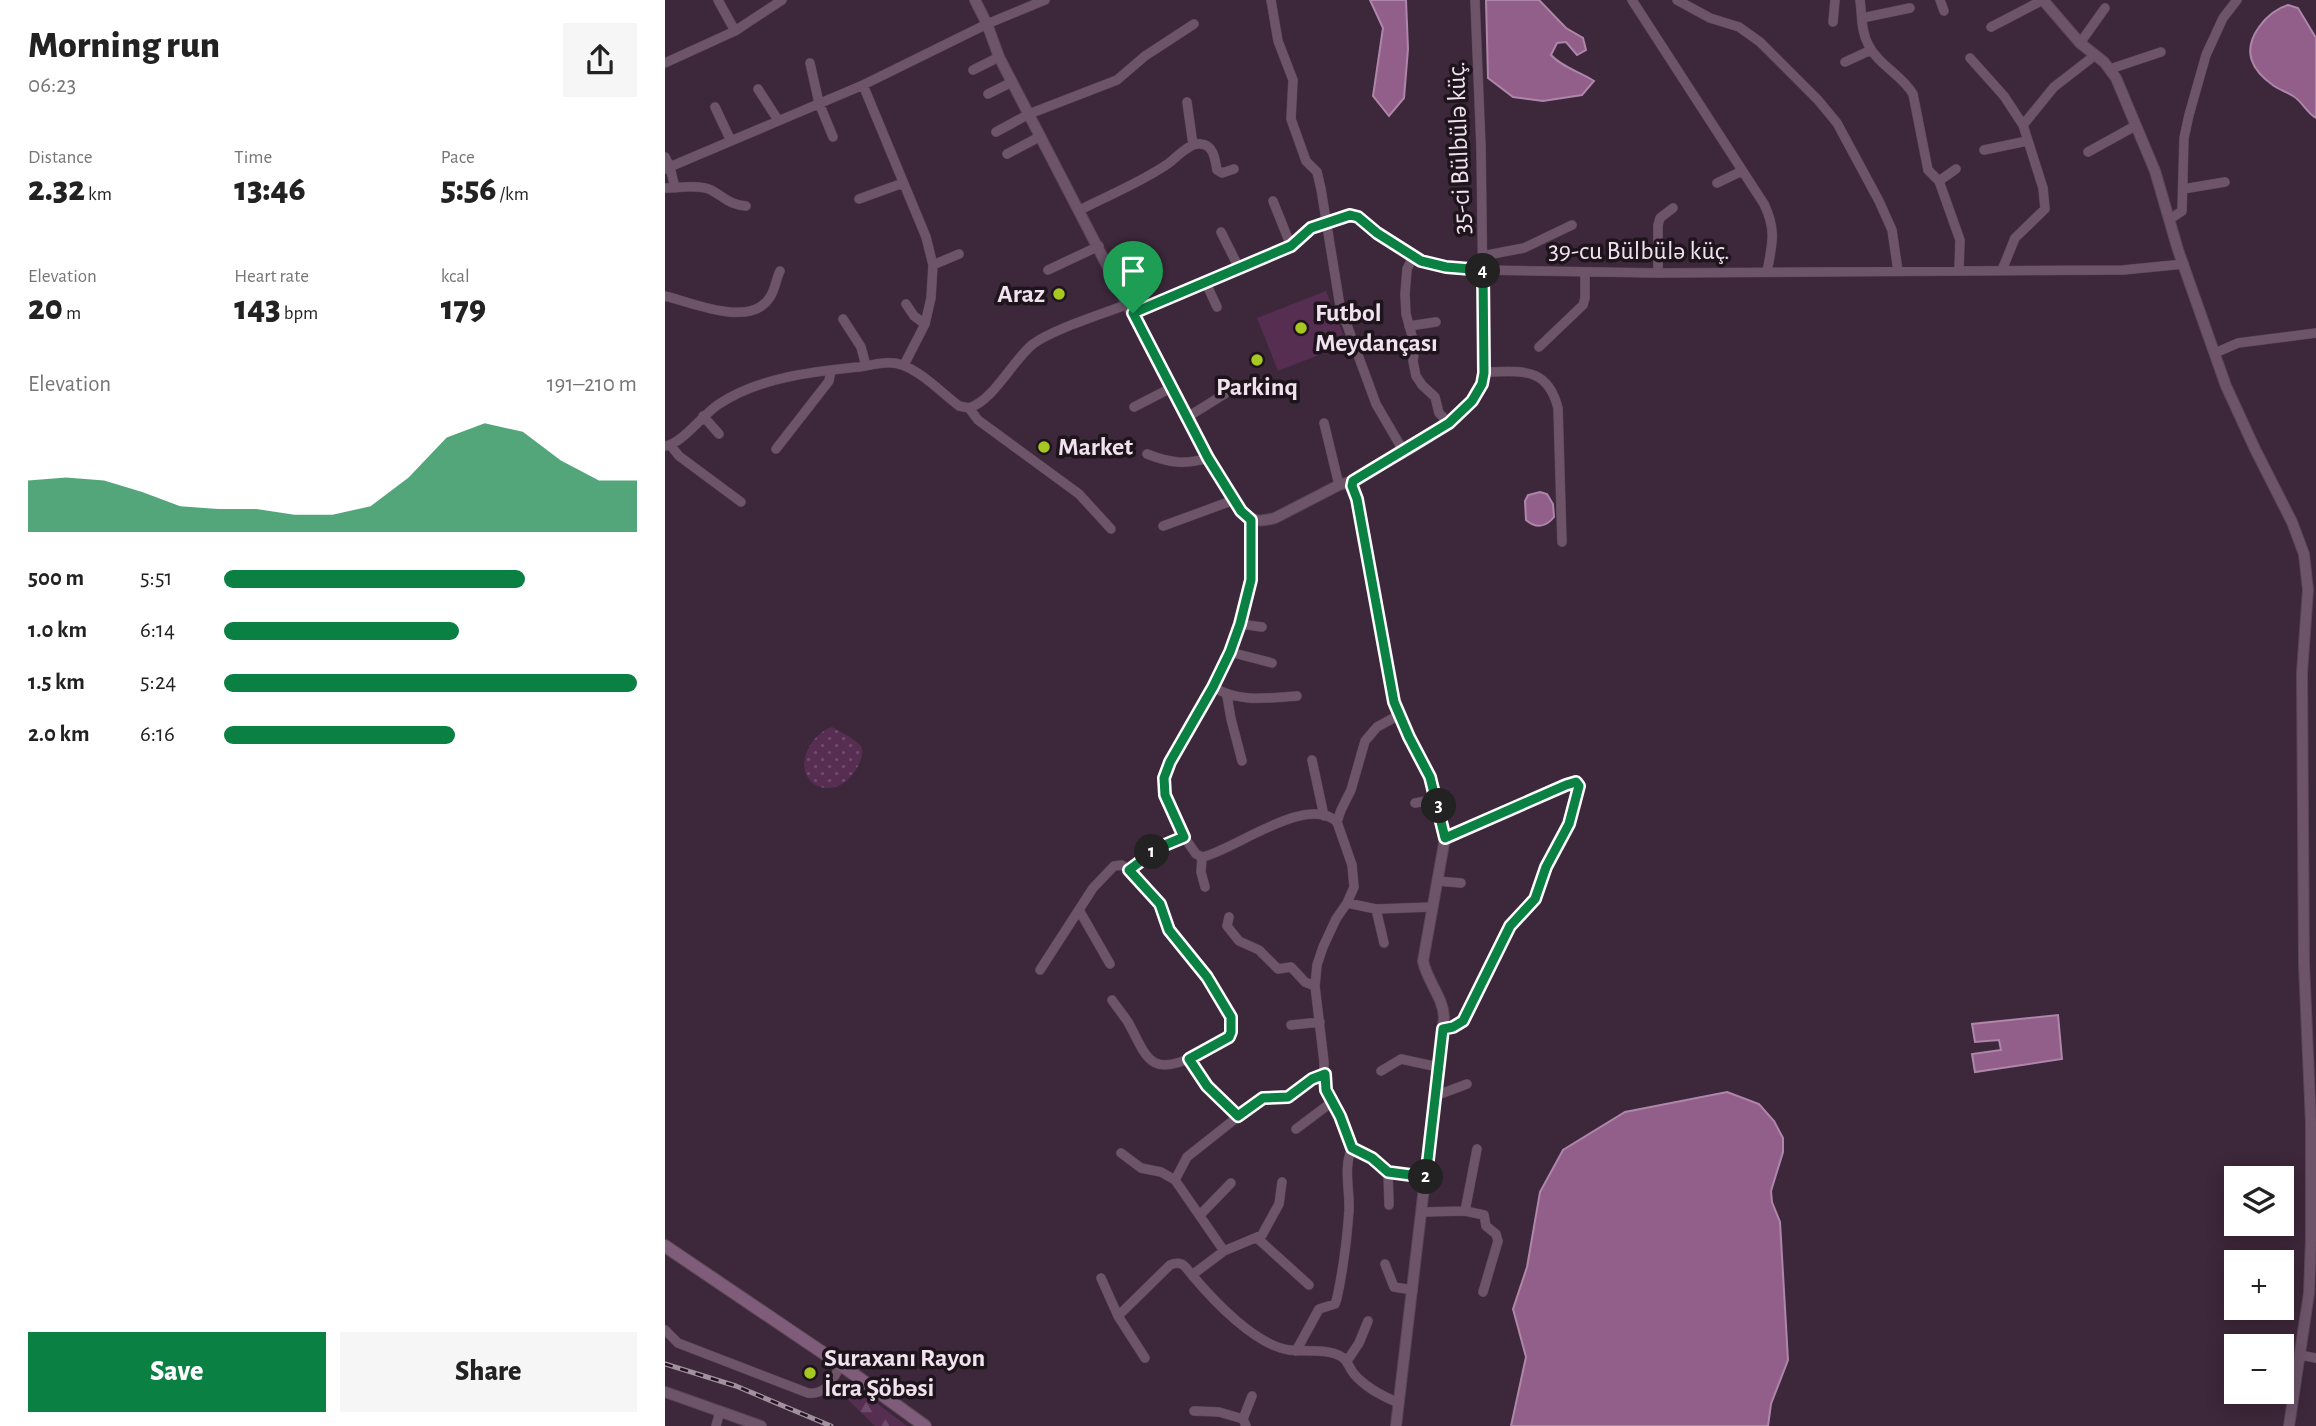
<!DOCTYPE html>
<meta charset="utf-8">
<style>
body{margin:0;font-family:"Alegreya Sans",sans-serif;background:#f6f6f6;color:#222;height:100vh;display:flex;flex-direction:column;font-size:26px;white-space:nowrap}
*{box-sizing:border-box;margin:0}
p{font-size:23px;color:#767676}
.icon{flex:none;width:38px;height:38px;fill:none;stroke:currentColor;stroke-width:2;stroke-linecap:round;stroke-linejoin:round}
.map{position:relative;flex:1;overflow:hidden}
.side{display:flex;flex-direction:column;background:#fff;width:665px}
.side>*{flex:none}
.fabs{position:absolute;left:1559px;top:1166px;display:grid;gap:14px}
.fabs a{display:grid;place-items:center;width:70px;height:70px;border-radius:0px;background:#fff;box-shadow:0 4px 18px #0003;font-size:35px}
.pin{position:absolute;display:grid;place-items:center;width:60px;height:60px;color:#fff;margin:-72px -30px;border-radius:50% 50% 50% 0;rotate:-45deg;box-shadow:0 0 7px #0007}
.pin .icon{rotate:45deg}
.km{position:absolute;width:35px;height:35px;margin:-18px;border-radius:50%;background:#222;color:#fff;font-size:19px;line-height:35px;text-align:center}
.round{display:grid;place-items:center;flex:none;width:74px;height:74px;border-radius:0px;background:#f6f6f6}
.headline{display:flex;align-items:center;justify-content:space-between;height:119px;padding:0 28px}
h1{font-size:38px;font-weight:800;line-height:52px}
.stats{display:grid;grid-template-columns:repeat(3,1fr);gap:10px;height:119px;padding:7px 28px}
.stats div{display:grid;align-content:center}
.stats b{font-size:35px;font-weight:800}
.stats small{font-size:19px;font-weight:400}
.stats p{font-size:19px}
.chart{height:196px;padding:14px 28px}
.chart p{display:flex;justify-content:space-between}
.chart svg{width:100%;height:126px;margin-top:7px;fill:#0b8043;opacity:.7}
.button{display:flex;gap:14px;margin-top:auto;padding:14px 28px}
.button a{flex:1;height:80px;border-radius:0px;background:#0b8043;color:#fff;font-size:28px;font-weight:800;line-height:80px;text-align:center}
.button a+a{background:#f6f6f6;color:#222}
ul{padding:0 28px;list-style:none;font-size:23px}
li{display:grid;grid-template-columns:112px 84px 1fr;align-items:center;height:52px}
li i{height:18px;border-radius:9px;background:#0b8043}
main{display:flex;flex:1;min-height:0}
.map>svg:first-child{display:block}
.grass{fill:url(#grass-dots)}
.forest{fill:url(#forest-firs)}
.pitch{fill:#562e52}
.water{fill:#925f8b;stroke:#ae86a9;stroke-width:2}
.lines{fill:none;stroke-linecap:round;stroke-linejoin:round}
.minor-casing{stroke:#594656;stroke-width:10}
.tertiary-casing{stroke:#594656;stroke-width:12}
.secondary-casing{stroke:#594656;stroke-width:14}
.minor{stroke:#6d5469;stroke-width:9}
.tertiary{stroke:#6d5469;stroke-width:10}
.secondary{stroke:#7f5c7a;stroke-width:12}
.rail-casing{stroke:#a28f9f;stroke-width:5}
.rail{stroke:#1e141c;stroke-width:2.5;stroke-dasharray:8;stroke-linecap:butt}
.route-casing{stroke:#fff;stroke-width:14}
.route{stroke:#0b8043;stroke-width:9}
.poi-dot{fill:#a6c820;stroke:#1e141c;stroke-width:2.5}
.labels{text-anchor:middle;dominant-baseline:central;stroke-width:7;stroke-linejoin:round;paint-order:stroke}
.street-label{font-size:26px;fill:#f1e2ee;stroke:#1e141c}
.poi-label{font-size:26px;font-weight:bold;fill:#f1e2ee;stroke:#1e141c;text-anchor:start}
</style>
<main>
<section class="side">
<div class="headline"><div><h1>Morning run</h1><p>06:23</p></div><a class="round"><svg class="icon" aria-label="share" viewBox="0 0 24 24"><path d="M12 15V3M7 8l5-5 5 5M5 13v7h14v-7"/></svg></a></div>
<div class="stats">
<div><p>Distance</p><b>2.32<small> km</small></b></div>
<div><p>Time</p><b>13:46</b></div>
<div><p>Pace</p><b>5:56<small> /km</small></b></div>
</div>
<div class="stats">
<div><p>Elevation</p><b>20<small> m</small></b></div>
<div><p>Heart rate</p><b>143<small> bpm</small></b></div>
<div><p>kcal</p><b>179</b></div>
</div>
<div class="chart"><p><span>Elevation</span>191–210 m</p>
<svg viewBox="0 0 160 44" preserveAspectRatio="none"><path d="M0 44V26L10 25L20 26L30 30L40 35L50 36L60 36L70 38L80 38L90 35L100 25L110 11L120 6L130 9L140 19L150 26L160 26V44z"/></svg>
</div>
<ul>
<li><b>500 m</b>5:51<i style="width:73%"></i></li>
<li><b>1.0 km</b>6:14<i style="width:57%"></i></li>
<li><b>1.5 km</b>5:24<i style="width:100%"></i></li>
<li><b>2.0 km</b>6:16<i style="width:56%"></i></li>
</ul>
<div class="button"><a>Save</a><a>Share</a></div>
</section>
<div class="map">
<svg width="1651" height="1426" viewBox="0 0 1651 1426">
<defs>
<pattern id="grass-dots" width="8" height="8" patternUnits="userSpaceOnUse" patternTransform="scale(1.75)"><rect width="8" height="8" fill="#562e52"/><path d="M2 2h.1M6 6h.1" fill="none" stroke="#6f4c6b" stroke-width="1.8" stroke-linecap="round"/></pattern>
<pattern id="forest-firs" width="22" height="20" patternUnits="userSpaceOnUse" patternTransform="scale(1.75)"><rect width="22" height="20" fill="#562e52"/><path d="M5 1l3.5 6h-7zM16 11l3.5 6h-7z" fill="#6f4c6b"/></pattern>
</defs>
<rect width="100%" height="100%" fill="#3d273a"/>
<!-- grass -->
<path class="grass" d="M167,727C175,732 189,738 195,745C200,751 196,760 193,766C174,804 130,788 141,754C145,742 155,731 167,727Z"/>
<!-- forest -->
<path class="forest" d="M181,1380L242,1426H210L173,1390Z"/>
<!-- pitch -->
<path class="pitch" d="M661,291L682,344L613,371L592,318Z"/>
<!-- water -->
<path class="water" d="M705,0H741L743,49L739,98L724,116L708,96L718,28Z
M821,0H874L901,28L918,38L921,50L912,55L901,42L892,43L886,55C898,68 914,71 929,81L917,95L878,101L848,97L823,78Z
M1623,5L1633,8L1651,38V118C1641,112 1637,101 1628,96C1622,92 1615,90 1609,86C1586,70 1577,51 1594,27C1602,16 1610,9 1623,5Z
M875,492L882,494L888,504L889,517C881,527 871,529 861,520L860,501L863,495Z
M1393,1015L1397,1059L1310,1072L1307,1054L1336,1050L1334,1040L1310,1042L1307,1024Z
M1062,1092L1094,1104L1109,1121L1118,1138V1152L1106,1191L1107,1202L1115,1222L1123,1360L1106,1404L1103,1426H846L861,1357L848,1309L862,1267L875,1192L898,1150L960,1112Z"/>
<g class="lines">
<!-- minor casing -->
<g class="minor-casing">
<path id="minor" d="M53,0L70,31
M606,0L613,41L628,80L626,119L641,161L652,172L656,189L675,306L711,404L739,452
M967,0L1099,204C1112,231 1107,244 1102,272
M1012,0L1045,18L1074,27L1095,42L1153,100L1172,123L1214,201L1227,230L1233,271
M1195,0C1197,15 1196,31 1203,44C1212,64 1237,75 1248,94L1263,170L1274,181L1295,240L1294,270
M1275,0L1279,11
M1197,18L1245,8
M1168,22L1170,0
M1326,27L1378,0
M1415,43L1440,8
M1305,58L1339,96L1358,125
M1180,62L1206,50
M0,63L70,31L117,0
M145,63L154,103L168,137
M1445,69L1496,52
M308,70L334,57
M198,85L261,237L268,265L266,298L260,324L239,365
M93,89L113,120
M323,94L347,82
M522,102L528,145
M50,107L66,141
M331,132L364,114L452,80L480,56L529,24
M1319,150L1362,141
M1423,152L1470,126
M342,154L376,136
M0,157L5,167L10,188
M0,169L198,85L322,24L380,0
M1274,181L1291,169
M1052,183L1077,171
M0,188C13,188 34,184 46,190C59,197 65,205 81,206
M1518,189L1560,182
M194,199L238,183
M608,201L626,246
M415,210C444,195 477,182 504,163C512,157 525,142 536,144C549,145 550,160 552,170L557,173L569,169
M1505,219L1517,211L1519,138L1524,115L1541,55L1558,18L1572,0
M556,232L573,266
M817,256L859,248L907,225
M748,257L742,269L740,294L741,314L750,347L748,361L751,376L757,385L770,397L774,413L784,423
M268,265L294,254
M383,270L434,246
M1337,270L1350,238L1380,209L1378,188L1358,125L1389,87L1429,56
M993,273V225L995,218L1008,208
M450,278L481,263
M540,281L552,307
M0,296C26,302 86,329 105,297C110,290 111,279 115,271
M241,304L249,316L260,324
M468,313L626,246L646,228L685,215L693,217L712,233L756,261L781,267L818,270L993,273L1458,270L1519,264
M178,319L196,347L201,366
M744,326L771,322
M874,347L918,305L920,298V272
M1550,353L1573,343L1651,333
M819,372C855,372 882,365 893,408L897,542
M469,407L506,388
M304,408L313,420L414,494L446,529
M38,416L54,434
M521,418L561,393L563,383
M659,423L674,485
M0,446C16,445 38,414 54,404C95,377 147,372 194,367C207,365 224,360 237,365C257,372 277,393 294,406L304,408C329,400 347,361 368,344C388,329 438,314 463,304
M6,446L14,456L76,502
M111,449L164,381L166,370
M482,454C505,463 520,465 543,458
M688,481C729,458 810,423 819,372L816,147L810,0
M586,520V580L575,624L565,652L548,687L505,762L499,778L500,795L503,805L519,837L531,854L537,857C568,851 642,793 672,822
M498,526L569,500
M575,624L597,627
M565,652L607,663
M548,687C575,703 602,698 632,696
M562,696L566,719L577,761
M734,715L712,727L700,741L686,790L676,810L672,822L687,865L689,887L682,903L671,919L658,947L652,965L650,986L659,1062V1083L687,1148L707,1159L723,1172L761,1177
M647,760L659,816
M750,803L772,799
M537,857L536,872L540,887
M772,881L796,883
M682,903L711,909L767,907
M711,909L719,943
M414,910L445,964
M564,917L562,926L574,941L594,950L613,969L626,967L640,982L650,986
M375,970L428,888L449,866L457,865L463,870L495,847L519,837
M447,1000C452,1007 458,1015 463,1022C482,1057 484,1078 530,1056C542,1050 559,1044 566,1032V1017L542,977L504,930L495,904L463,870
M626,1025L655,1022
M778,1029L788,1027L798,1021L845,926L870,899L881,867L904,824L913,786L910,782L901,785L780,838
M524,1059L542,1086L573,1117
M716,1071L736,1059L773,1067
M660,1074L647,1079L623,1097L594,1100L522,1157L510,1180L559,1251L527,1275C548,1300 590,1345 624,1350C640,1352 662,1348 677,1357C683,1361 684,1368 689,1374C701,1388 717,1396 734,1403
M770,1096L802,1084
M631,1129L667,1102
M456,1153L476,1168L496,1172L510,1180
M723,1172L724,1205
M800,1211L812,1149
M758,1212L800,1211L819,1215L821,1226L831,1234L833,1241L818,1292
M535,1215L566,1183
M592,1238L644,1285
M559,1251L597,1235L614,1204L617,1182
M720,1264L729,1287L748,1290
M436,1278L453,1316L480,1358
M453,1316L505,1265C517,1260 520,1266 527,1275
M0,1330L13,1343L143,1393C162,1395 167,1380 176,1365
M631,1351L654,1309L670,1304L672,1298C678,1270 682,1240 684,1211C685,1189 678,1168 687,1148
M1635,1355L1651,1358
M682,1361L694,1343L703,1321
M529,1411L554,1412L578,1419L581,1426
M578,1419L587,1396
M51,1426L55,1411"/>
</g>
<!-- tertiary casing -->
<g class="tertiary-casing">
<path id="tertiary" d="M310,0L322,24L334,57L521,418L576,511C587,522 596,522 610,518L674,485L688,481L687,486L692,499L729,702L744,737L765,777L780,838L758,961C762,981 778,997 779,1017L731,1426
M1378,0L1415,43L1439,62L1451,78L1490,171L1513,250L1561,386L1590,449L1627,522L1639,554L1643,590L1637,673L1639,964L1646,1123V1240L1644,1293L1624,1426
M0,1392L96,1426"/>
</g>
<!-- secondary casing -->
<g class="secondary-casing">
<path id="secondary" d="M0,1246L176,1365L260,1426"/>
</g>
<!-- minor -->
<use href="#minor" class="minor"/>
<!-- tertiary -->
<use href="#tertiary" class="tertiary"/>
<!-- secondary -->
<use href="#secondary" class="secondary"/>
<!-- rail casing -->
<g class="rail-casing">
<path id="rail" d="M0,1364L71,1386L166,1426"/>
</g>
<!-- rail -->
<use href="#rail" class="rail"/>
</g>
<g class="lines">
<!-- route casing -->
<g class="route-casing">
<path id="route" d="M685,215L693,217L712,233L756,261L781,267L818,270L819,373L817,384L807,401L784,423L688,481L687,486L692,499L729,702L744,737L765,777L780,838L901,785L911,782L914,786L904,824L881,867L870,899L845,926L798,1021L788,1027L778,1029L761,1177L723,1172L707,1158L687,1148L675,1116L661,1090L660,1074L647,1079L623,1097L598,1098L573,1116L542,1086L524,1059L564,1037L566,1032V1017L542,977L504,930L495,904L464,870L495,847L519,837L500,795L499,778L505,762L548,687L565,652L575,624L586,580V520L576,511L543,458L468,313L626,246L646,228Z"/>
</g>
<!-- route -->
<use href="#route" class="route"/>
</g>
<!-- markers -->
<g class="poi-dot">
<circle cx="394" cy="294" r="7"/>
<circle cx="636" cy="328" r="7"/>
<circle cx="592" cy="360" r="7"/>
<circle cx="379" cy="447" r="7"/>
<circle cx="145" cy="1373" r="7"/>
</g>
<g class="labels">
<!-- street labels -->
<g class="street-label">
<text transform="translate(794 148) rotate(-92)">35-ci Bülbülə küç.</text>
<text x="974" y="251">39-cu Bülbülə küç.</text>
</g>
<!-- poi labels -->
<g class="poi-label">
<text x="380" y="294" text-anchor="end">Araz</text>
<text x="650" y="313">Futbol<tspan x="650" dy="30">Meydançası</tspan></text>
<text x="592" y="387" text-anchor="middle">Parkinq</text>
<text x="393" y="447">Market</text>
<text x="159" y="1358">Suraxanı Rayon<tspan x="159" dy="30">İcra Şöbəsi</tspan></text>
</g>
</g>
</svg>
<div class="fabs">
<a><svg class="icon" aria-label="layers" viewBox="0 0 24 24"><path d="M12 4l9 5-9 5-9-5zM3 14l9 5 9-5"/></svg></a>
<a>+</a>
<a>−</a>
</div>
<div class="pin" style="left:468px;top:313px;background:#1e9e55"><svg class="icon" aria-label="arrive" viewBox="0 0 24 24"><path d="M6 21V4h12l-3 4 3 4H6"/></svg></div>
<b class="km" style="left:487px;top:852px">1</b>
<b class="km" style="left:761px;top:1177px">2</b>
<b class="km" style="left:774px;top:806px">3</b>
<b class="km" style="left:818px;top:271px">4</b>
</div>
</main>
